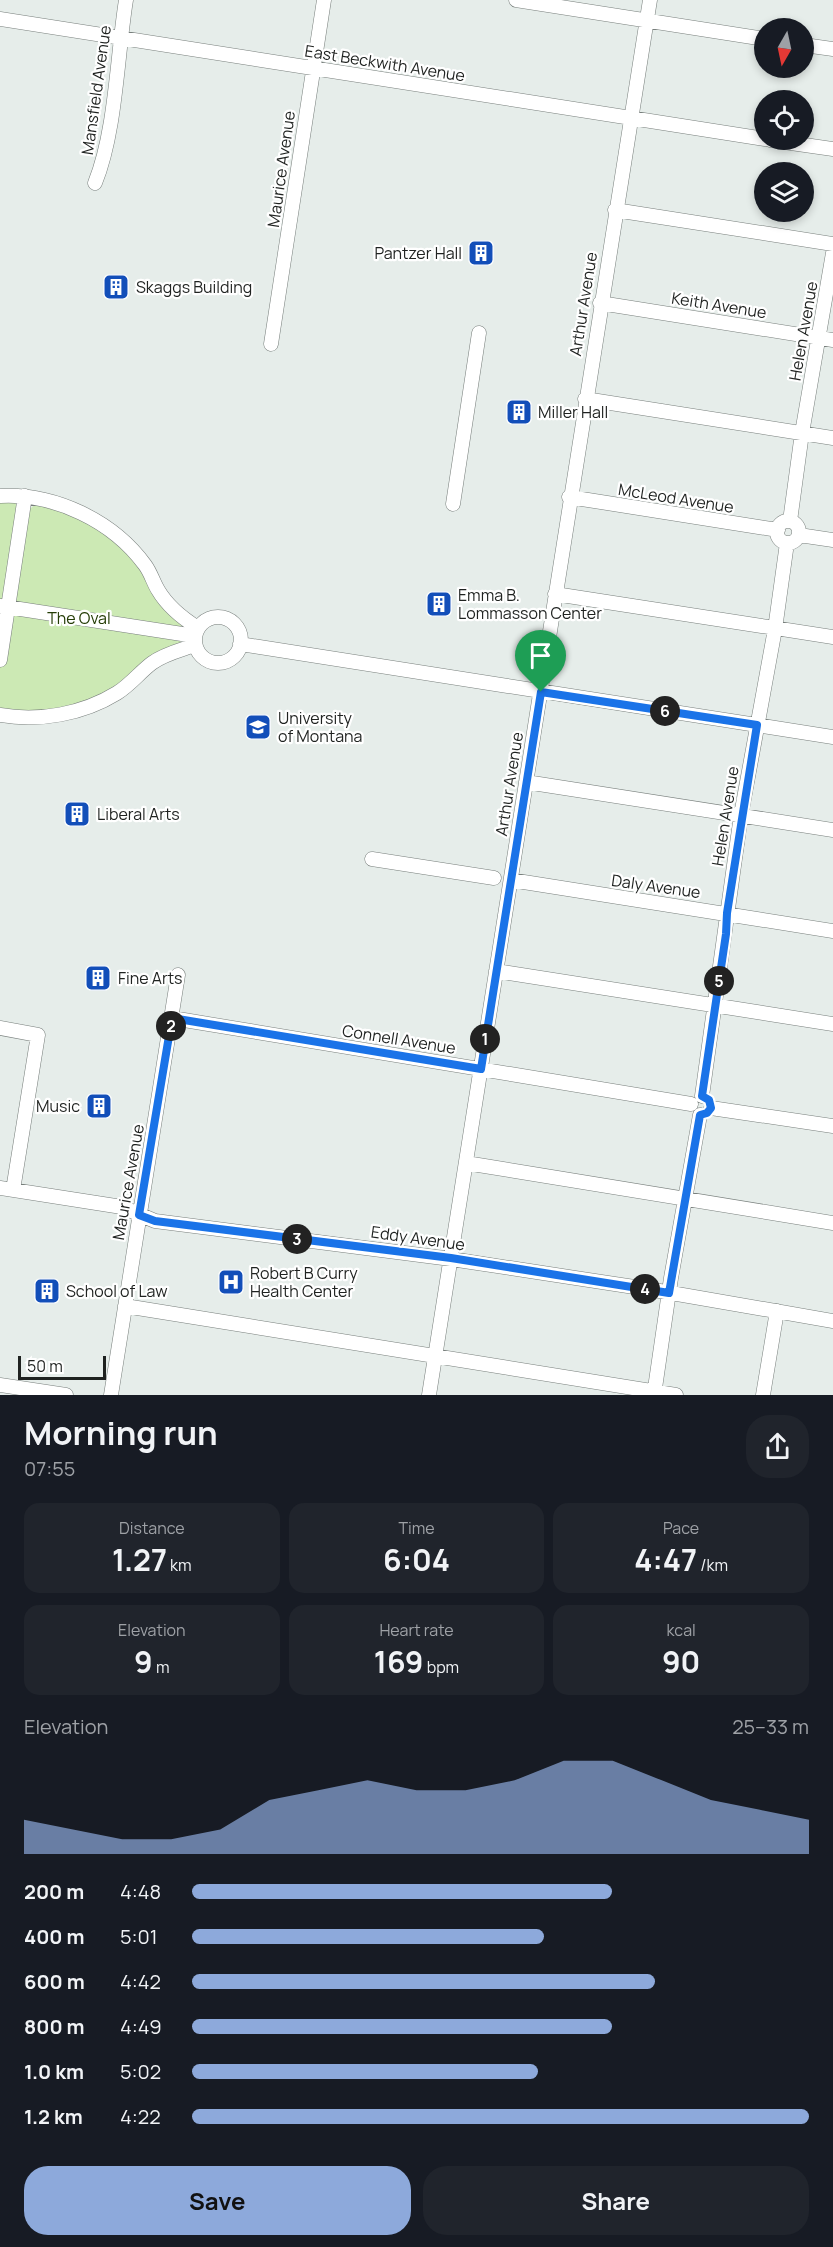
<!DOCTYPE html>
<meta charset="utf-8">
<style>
body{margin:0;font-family:Manrope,sans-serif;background:#20242c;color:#f1f3f6;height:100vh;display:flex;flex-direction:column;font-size:22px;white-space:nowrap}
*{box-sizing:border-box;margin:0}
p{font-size:20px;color:#9ea1a6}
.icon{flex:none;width:33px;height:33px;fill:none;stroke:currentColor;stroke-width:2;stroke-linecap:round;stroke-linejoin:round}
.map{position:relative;height:1395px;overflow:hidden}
.drawer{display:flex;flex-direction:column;background:#171b24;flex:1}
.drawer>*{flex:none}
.needle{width:39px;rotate:189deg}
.fabs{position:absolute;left:754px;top:18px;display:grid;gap:12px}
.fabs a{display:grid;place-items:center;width:60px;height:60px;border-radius:50%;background:#171b24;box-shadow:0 3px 9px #0003;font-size:30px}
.scale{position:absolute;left:18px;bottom:15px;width:88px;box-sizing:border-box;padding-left:6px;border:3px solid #1f2220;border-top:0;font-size:16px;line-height:21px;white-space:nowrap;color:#1f2220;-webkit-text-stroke:4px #fff;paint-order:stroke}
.pin{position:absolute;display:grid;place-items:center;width:51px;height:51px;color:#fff;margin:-62px -26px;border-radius:50% 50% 50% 0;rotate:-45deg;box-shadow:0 0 6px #0007}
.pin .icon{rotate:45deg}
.km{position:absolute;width:30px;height:30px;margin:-15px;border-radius:50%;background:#222;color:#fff;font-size:16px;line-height:30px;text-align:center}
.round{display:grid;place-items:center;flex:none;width:63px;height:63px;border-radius:24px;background:#20242c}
.summary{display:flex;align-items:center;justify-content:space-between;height:102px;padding:0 24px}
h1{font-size:33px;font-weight:700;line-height:45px}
.stats{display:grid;grid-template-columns:repeat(3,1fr);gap:9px;height:102px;padding:6px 24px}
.stats div{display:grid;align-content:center;border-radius:15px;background:#20242c;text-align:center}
.stats b{font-size:30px;font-weight:700}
.stats small{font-size:16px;font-weight:400}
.stats p{font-size:16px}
.chart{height:168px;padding:12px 24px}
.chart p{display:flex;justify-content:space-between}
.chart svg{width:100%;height:108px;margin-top:6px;fill:#8da9db;opacity:.7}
.action{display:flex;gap:12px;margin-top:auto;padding:12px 24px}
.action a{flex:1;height:69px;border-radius:24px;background:#8da9db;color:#111;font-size:24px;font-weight:700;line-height:69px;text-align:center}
.action a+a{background:#20242c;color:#f1f3f6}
ul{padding:0 24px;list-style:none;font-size:20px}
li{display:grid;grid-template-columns:96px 72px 1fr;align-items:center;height:45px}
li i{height:15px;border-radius:8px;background:#8da9db}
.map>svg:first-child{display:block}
.green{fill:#cce9b4}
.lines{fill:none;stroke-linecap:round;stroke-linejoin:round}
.minor-casing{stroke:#787f7c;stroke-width:15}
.minor{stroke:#fff;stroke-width:14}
.route-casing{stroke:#fff;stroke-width:12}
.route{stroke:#1a73e8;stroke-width:8}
.labels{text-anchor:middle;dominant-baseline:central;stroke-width:4.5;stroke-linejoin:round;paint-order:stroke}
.street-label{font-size:16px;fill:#1f2220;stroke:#fff}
.poi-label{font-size:16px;fill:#1f2220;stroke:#fff;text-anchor:start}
.park-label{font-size:16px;fill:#243c05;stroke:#fff}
</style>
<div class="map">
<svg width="833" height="1395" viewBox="0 0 833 1395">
<rect width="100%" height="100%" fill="#e6edea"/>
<!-- green -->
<path class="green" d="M0,501L15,503L20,508L28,510L35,505H41L60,511L97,528L127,550L182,623L180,645L92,701L49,712L4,711L0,707Z"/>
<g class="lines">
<!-- minor casing -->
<g class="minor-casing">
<path id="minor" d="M516,0L765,39
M0,19L765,139
M804,45L833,49
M770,140L833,149
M95,183C116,131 117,56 126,0
M615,210L833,244
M600,303L833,340
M271,344L324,0
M585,399L833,438
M0,496C55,493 113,521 145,565C151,573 153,582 158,590C168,607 182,618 198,628
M569,497L778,530
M453,504L479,333
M790,521L802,433L833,253
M777 532a11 11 0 1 1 22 0a11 11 0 1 1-22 0Z
M799,535L833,540
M555,594L833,637
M0,606L195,636
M195 640a23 23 0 1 1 46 0a23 23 0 1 1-46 0Z
M240,644L833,737
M0,660L25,496
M0,715C39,722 83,714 117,693C130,685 140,672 152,663C164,654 181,650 195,645
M526,782L833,830
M372,859L494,878
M511,880L833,931
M496,971L833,1024
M172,1018L691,1104
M0,1028L38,1035L13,1190
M702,1096L741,815L775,629L787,543
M711,1108L833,1126
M466,1163L833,1223
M0,1188L122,1207L155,1221L451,1259L654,1290L833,1321
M125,1306L676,1395
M0,1385L66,1395
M111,1395L178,975
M429,1395C505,930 573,464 650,0
M654,1395L671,1278L700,1115
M763,1395L777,1311"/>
</g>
<!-- minor -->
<use href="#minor" class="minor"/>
</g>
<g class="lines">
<!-- route casing -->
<g class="route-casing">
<path id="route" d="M541,692L757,725L727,913L726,934L702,1096L709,1100L711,1108L707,1113L700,1115L669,1293L451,1258L155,1221L139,1215L172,1018L481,1069Z"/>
</g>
<!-- route -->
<use href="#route" class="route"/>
</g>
<!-- icons -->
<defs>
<g id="building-square" transform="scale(1.35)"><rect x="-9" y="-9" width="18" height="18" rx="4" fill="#124eb9" stroke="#fff"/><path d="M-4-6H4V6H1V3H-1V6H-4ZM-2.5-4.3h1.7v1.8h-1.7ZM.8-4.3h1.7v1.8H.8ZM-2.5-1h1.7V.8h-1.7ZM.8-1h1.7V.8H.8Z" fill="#fff"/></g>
<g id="university-square" transform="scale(1.35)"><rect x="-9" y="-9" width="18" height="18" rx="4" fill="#124eb9" stroke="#fff"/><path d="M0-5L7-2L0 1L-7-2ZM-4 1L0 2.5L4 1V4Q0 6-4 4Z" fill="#fff"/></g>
<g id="hospital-square" transform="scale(1.35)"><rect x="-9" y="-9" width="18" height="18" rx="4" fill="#124eb9" stroke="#fff"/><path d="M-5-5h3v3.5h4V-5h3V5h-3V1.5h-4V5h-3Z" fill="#fff"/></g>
</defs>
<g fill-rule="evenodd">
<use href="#building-square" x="481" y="253"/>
<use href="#building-square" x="116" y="287"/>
<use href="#building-square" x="519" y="412"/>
<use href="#building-square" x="439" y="604"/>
<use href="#university-square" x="258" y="727"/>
<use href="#building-square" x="77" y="814"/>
<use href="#building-square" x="98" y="978"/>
<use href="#building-square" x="99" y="1106"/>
<use href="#hospital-square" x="231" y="1282"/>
<use href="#building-square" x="47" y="1291"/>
</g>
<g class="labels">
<!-- street labels -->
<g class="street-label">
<text transform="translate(385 63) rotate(9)">East Beckwith Avenue</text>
<text transform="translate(96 90) rotate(-82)">Mansfield Avenue</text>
<text transform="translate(281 169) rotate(-82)">Maurice Avenue</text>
<text transform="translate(583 304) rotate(-81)">Arthur Avenue</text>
<text transform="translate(719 305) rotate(9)">Keith Avenue</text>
<text transform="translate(803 331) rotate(-80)">Helen Avenue</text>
<text transform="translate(676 498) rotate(9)">McLeod Avenue</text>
<text transform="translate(509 784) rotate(-81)">Arthur Avenue</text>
<text transform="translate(725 816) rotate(-81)">Helen Avenue</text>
<text transform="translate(656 886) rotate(8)">Daly Avenue</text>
<text transform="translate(399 1039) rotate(9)">Connell Avenue</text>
<text transform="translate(128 1182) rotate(-80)">Maurice Avenue</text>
<text transform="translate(418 1238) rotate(8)">Eddy Avenue</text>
</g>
<!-- poi labels -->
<g class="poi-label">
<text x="462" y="253" text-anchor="end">Pantzer Hall</text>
<text x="136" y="287">Skaggs Building</text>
<text x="538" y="412">Miller Hall</text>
<text x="458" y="595">Emma B.<tspan x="458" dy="18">Lommasson Center</tspan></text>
<text x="278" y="718">University<tspan x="278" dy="18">of Montana</tspan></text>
<text x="97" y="814">Liberal Arts</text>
<text x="118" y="978">Fine Arts</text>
<text x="80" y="1106" text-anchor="end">Music</text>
<text x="250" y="1273">Robert B Curry<tspan x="250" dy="18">Health Center</tspan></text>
<text x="66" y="1291">School of Law</text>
</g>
<!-- park labels -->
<g class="park-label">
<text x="79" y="618">The Oval</text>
</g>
</g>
</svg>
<div class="fabs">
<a><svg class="needle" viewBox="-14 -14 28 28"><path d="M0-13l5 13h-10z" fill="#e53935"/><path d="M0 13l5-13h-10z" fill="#9ea1a6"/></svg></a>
<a><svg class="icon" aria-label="locate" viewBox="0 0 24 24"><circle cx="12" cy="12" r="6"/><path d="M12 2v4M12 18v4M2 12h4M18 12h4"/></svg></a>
<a><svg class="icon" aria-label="layers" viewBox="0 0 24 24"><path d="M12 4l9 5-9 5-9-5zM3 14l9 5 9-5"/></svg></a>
</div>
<div class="scale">50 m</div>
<div class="pin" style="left:541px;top:692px;background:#1e9e55"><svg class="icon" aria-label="arrive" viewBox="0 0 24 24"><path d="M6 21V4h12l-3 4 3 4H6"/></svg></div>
<b class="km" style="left:485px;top:1039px">1</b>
<b class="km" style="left:171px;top:1026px">2</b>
<b class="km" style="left:297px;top:1239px">3</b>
<b class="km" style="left:645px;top:1289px">4</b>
<b class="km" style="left:719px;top:981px">5</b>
<b class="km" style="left:665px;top:711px">6</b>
</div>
<section class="drawer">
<div class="summary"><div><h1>Morning run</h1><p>07:55</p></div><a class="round"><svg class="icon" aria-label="share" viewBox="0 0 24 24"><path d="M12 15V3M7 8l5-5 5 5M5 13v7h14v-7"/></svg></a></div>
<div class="stats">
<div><p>Distance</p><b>1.27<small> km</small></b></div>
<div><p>Time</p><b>6:04</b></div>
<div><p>Pace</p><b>4:47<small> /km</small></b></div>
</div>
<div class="stats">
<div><p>Elevation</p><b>9<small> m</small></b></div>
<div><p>Heart rate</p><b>169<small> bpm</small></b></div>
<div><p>kcal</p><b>90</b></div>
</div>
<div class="chart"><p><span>Elevation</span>25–33 m</p>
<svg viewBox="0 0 160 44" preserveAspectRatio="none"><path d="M0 44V30L10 34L20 38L30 38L40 34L50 22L60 18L70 14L80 18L90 18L100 14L110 6L120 6L130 14L140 22L150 26L160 30V44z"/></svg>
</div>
<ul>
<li><b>200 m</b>4:48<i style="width:68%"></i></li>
<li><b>400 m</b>5:01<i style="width:57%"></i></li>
<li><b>600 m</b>4:42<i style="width:75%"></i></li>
<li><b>800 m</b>4:49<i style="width:68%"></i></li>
<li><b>1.0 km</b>5:02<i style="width:56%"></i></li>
<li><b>1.2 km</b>4:22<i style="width:100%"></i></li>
</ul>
<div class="action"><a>Save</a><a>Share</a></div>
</section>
